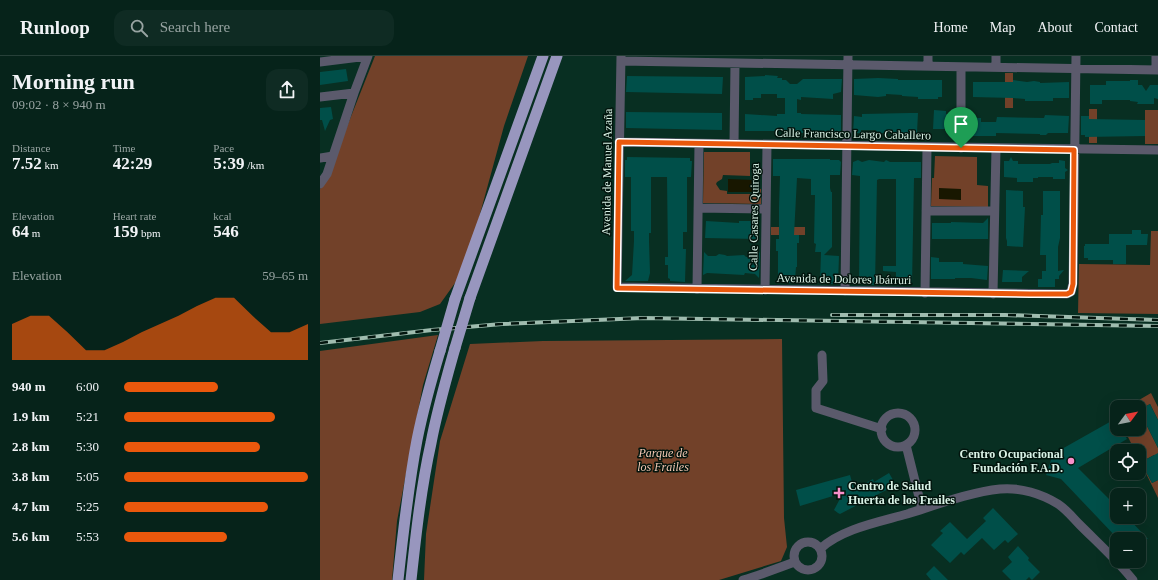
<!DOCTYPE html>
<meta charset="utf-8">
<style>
body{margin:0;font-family:"Times New Roman",serif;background:#0f2b23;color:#f1f3f6;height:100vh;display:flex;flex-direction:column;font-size:15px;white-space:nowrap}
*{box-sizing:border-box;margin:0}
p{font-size:13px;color:#98a4a2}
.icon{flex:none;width:22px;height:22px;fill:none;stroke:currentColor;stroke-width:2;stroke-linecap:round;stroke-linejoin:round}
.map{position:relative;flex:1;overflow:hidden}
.panel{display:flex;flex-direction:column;background:#06231a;width:320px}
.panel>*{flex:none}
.needle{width:26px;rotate:58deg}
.tools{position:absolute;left:790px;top:344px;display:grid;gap:8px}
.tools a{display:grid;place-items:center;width:36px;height:36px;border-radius:8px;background:#06231a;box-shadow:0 4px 16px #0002,0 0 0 1px #274039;font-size:20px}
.pin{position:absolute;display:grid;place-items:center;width:34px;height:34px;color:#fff;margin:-41px -17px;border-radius:50% 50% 50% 0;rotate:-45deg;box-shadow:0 0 4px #0007}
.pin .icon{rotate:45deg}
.round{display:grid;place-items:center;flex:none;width:42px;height:42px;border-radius:12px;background:#0f2b23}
.head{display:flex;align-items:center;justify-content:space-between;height:68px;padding:0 12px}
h1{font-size:22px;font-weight:700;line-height:30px}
.stats{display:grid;grid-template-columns:repeat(3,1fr);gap:6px;height:68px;padding:4px 12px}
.stats div{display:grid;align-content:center}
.stats b{font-size:17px;font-weight:700}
.stats small{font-size:11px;font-weight:400}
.stats p{font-size:11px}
.chart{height:112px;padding:8px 12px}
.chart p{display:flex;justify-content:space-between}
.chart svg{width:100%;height:72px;margin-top:4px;fill:#ea580c;opacity:.7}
ul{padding:0 12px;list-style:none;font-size:13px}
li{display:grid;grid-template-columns:64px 48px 1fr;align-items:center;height:30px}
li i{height:10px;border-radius:5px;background:#ea580c}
header{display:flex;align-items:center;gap:24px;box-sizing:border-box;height:56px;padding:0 20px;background:#06231a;border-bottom:1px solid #274039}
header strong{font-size:19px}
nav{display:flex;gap:22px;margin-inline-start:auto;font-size:14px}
.search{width:280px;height:36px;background:#0f2b23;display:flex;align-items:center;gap:10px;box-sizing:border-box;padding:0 14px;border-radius:12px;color:#98a4a2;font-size:15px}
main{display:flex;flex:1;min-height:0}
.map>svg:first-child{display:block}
.green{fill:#724129}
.water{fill:#181700}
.building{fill:#004f49}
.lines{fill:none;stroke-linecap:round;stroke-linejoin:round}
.minor{stroke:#5b5a6c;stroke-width:9}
.trunk{stroke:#9896be;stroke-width:11}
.rail-casing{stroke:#9fbcaf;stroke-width:4}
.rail{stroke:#02140d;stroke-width:2.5;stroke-dasharray:8;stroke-linecap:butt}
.trunk-bridge{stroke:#9896be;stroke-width:11}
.route-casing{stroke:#fff;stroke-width:8}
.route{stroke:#ea580c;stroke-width:5}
.poi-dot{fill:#f98fca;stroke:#02140d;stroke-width:1.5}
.labels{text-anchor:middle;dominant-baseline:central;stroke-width:3;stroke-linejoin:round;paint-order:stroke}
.street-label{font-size:12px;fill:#d9f2e6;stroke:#02140d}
.park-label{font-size:12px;font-style:italic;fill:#f4c8b4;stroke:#02140d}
.poi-label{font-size:12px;font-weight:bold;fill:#d9f2e6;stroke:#02140d;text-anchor:end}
</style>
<header>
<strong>Runloop</strong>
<div class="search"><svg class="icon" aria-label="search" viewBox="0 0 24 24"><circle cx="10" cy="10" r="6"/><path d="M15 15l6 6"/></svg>Search here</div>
<nav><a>Home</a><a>Map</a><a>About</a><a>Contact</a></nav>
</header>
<main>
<section class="panel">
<div class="head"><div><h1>Morning run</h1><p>09:02 · 8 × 940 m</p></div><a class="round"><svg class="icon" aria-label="share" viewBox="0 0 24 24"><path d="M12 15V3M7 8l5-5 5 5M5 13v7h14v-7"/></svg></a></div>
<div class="stats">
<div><p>Distance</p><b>7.52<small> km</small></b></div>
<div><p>Time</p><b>42:29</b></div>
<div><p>Pace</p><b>5:39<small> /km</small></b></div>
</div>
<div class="stats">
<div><p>Elevation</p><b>64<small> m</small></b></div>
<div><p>Heart rate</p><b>159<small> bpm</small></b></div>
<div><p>kcal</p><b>546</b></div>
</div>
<div class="chart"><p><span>Elevation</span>59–65 m</p>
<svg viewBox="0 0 160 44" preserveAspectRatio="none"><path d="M0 44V22L10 17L20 17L30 27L40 38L50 38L60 33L70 27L80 22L90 17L100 11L110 6L120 6L130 17L140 27L150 27L160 22V44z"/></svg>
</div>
<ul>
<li><b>940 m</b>6:00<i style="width:51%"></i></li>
<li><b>1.9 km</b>5:21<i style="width:82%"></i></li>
<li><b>2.8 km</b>5:30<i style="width:74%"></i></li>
<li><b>3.8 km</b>5:05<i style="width:100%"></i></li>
<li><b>4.7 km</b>5:25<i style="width:78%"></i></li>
<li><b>5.6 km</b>5:53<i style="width:56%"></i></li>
</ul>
</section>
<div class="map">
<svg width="838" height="524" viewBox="0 0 838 524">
<rect width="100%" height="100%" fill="#082f22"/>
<!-- green -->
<path class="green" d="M55,0H208L184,70L145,213L120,248L100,256L0,268V133L5,126Z
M685,17H693V52H685Z
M769,53H777V87H769Z
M825,54H838V88H825Z
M384,96H430V120L403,119L402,123L397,126L396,128L400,134L407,135V138H436V132L441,133V148L383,147Z
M615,100L657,101V129L668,130V151L611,150L612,122H614Z
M451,171H485V179H451Z
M831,175H838V258L758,257L759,208L830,209Z
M118,279L103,329L77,465L72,524H0V295Z
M462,283L464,462L467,491L461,505L399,524H104L106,478L120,385L150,288L223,285Z
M831,337L838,351V364L830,348L819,354V351H807Z
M819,354L838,392V403L836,402L834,399L821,406L832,427L838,424V442L819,403V395H815L804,373H819Z"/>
<!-- water -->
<path class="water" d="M408,123L434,124L433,136H408Z
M619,132L641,133V144L619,143Z"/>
<!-- building -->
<path class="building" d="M26,13L28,25L0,29V16Z
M445,19L458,20L457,22H462V24H466L470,28H477L483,23H522L521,36L513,38V43L481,41V44L477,43V57H481V58L521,59V77H465L461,75H425V58L457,60V58H465V42H457V38H441V42H433V44H425V21L445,20Z
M307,20L403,21L402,38L306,36Z
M558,22L578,23V24H622V41H618V43H598V41L582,40V39L566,38V40L558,41L534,39V23Z
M693,24L707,26L714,25L720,26V27L749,26V42H733V45H705V43L693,42L653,41V26H693Z
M810,24H818V29H822L826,35L830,29H838V43L834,42V48H817L818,46L810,45V44H782V48H770V29H786V25H810Z
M11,51L13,63L10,64L5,75L2,64H0V52Z
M614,54L626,55V58H630L629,73H613Z
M306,56L402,57V74L306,72Z
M590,57H598L597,77H557V75L555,74H541V77H533L534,60L542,61V58Z
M725,59L749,60L748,77H728L726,79H720V78L676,77V80H652V62H661V66H676L677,61L724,62Z
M761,60H769V63L825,64V80L765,81V79H761Z
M307,101L370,102V105H372L371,121H367V176H363V193H366L365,226L350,225V223L348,222V209H345V201H348L347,121H331V177H329V185L330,217L328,225H305L312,219L314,185V175H311V121H305V104H307Z
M691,101L693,105H698V108H730L732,107H739V104L745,105V112L748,114L745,116V123H733V121H718V122H713V126H697V122L684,121V105H689Z
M453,103H510V104H519L521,106L520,119H510V132L511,136H512V191L504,199L519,200L518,228H500L501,196H495L496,188L494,187L495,139H491V123L477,122L474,179H479V187H477V211H476L475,223H473V227H458V195H456V183H459V151L460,120H453Z
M538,104L542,106L549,104L564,106L566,104L570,106H601V122H594L592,229H576V216L563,215V210H576V123H559L557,124L555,229L539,228L540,120L532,119L533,106Z
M686,134L703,135V151H705L703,191L687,190V185L686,182Z
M723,135H740V182L738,191V215L744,214L739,220V223H735V231H718V223H722V215H726V199H720L721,159H723Z
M668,162V183H612V167H631V166L663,167Z
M386,165L419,167V165H438L437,183L385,182Z
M812,174H821V178H828L827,189H806V208H793V204H768V202H764V190H765V188H789V178H812Z
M384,196L388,200H396L399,198L405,199L407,200L424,199L426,201H435L440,196L439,222L435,218L425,217L424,219L387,217L383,219Z
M611,201L619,202V206H643V208L668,210L667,224L651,222H635V223H611Z
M683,214L709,215L702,221V226H682Z
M830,348L838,364V392L819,354Z
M795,363L797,367V373H801L807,383L758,412L791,445L797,439V461H807L828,483H798L741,423L726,419L733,398Z
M838,397V424L832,427L821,406Z
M569,417L576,429L520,458L518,457L514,454L523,437L480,450L476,434L530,419L534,433L553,423L554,426Z
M673,452L698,478L688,487L685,484L674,494L662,482L644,499L641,496L630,507L611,489L623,477L620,475L630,466L647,483L666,465L663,462Z
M698,490L709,502L708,504L720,516L712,524L709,521L706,524H691L682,515L692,506L688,501Z
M614,510L628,524H611L606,518Z"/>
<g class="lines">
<!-- minor -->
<path class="minor" d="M301,0L297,231L747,238L751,236L753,227L756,0
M836,0V14
M301,5L838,14
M0,6L48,0
M608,10V0
M641,11V92
M676,11V0
M0,41L34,37
M299,86L838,94
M414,88L415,7
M0,102L13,100
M0,128L7,118L34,37L48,0
M378,152L446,153
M606,155H674
M377,233L379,88
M445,234L447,89
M525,235L528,0
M605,237L607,91
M673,238L676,92
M502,299L503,325L496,334V352L562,373
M561 374a17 17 0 1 1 34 0a17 17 0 1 1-34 0Z
M586,389L602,453
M474 500a14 14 0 1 1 28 0a14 14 0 1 1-28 0Z
M500,493C521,473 559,466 587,458C616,449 651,436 680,433C700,431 722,438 738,448C746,453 753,462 760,469C778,487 797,504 813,524
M423,524C441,519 457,512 475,506"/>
<!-- trunk -->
<path class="trunk" d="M150,242L237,0
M135,243L223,0
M78,524C83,477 88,431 97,384C103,354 111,325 120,295
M91,524C96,478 101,432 111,387C117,355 126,324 135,292"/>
<!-- rail casing -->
<g class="rail-casing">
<path id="rail" d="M512,259H685L838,264
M0,287L112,274L182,268L323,262L838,270"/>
</g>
<!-- rail -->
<use href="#rail" class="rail"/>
<!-- trunk-bridge -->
<path class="trunk-bridge" d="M135,292L150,242
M120,295L135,243"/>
</g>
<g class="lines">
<!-- route casing -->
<g class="route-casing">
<path id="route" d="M299,86L754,94L753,228L751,236L747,238H710L297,232Z"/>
</g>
<!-- route -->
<use href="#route" class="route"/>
</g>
<!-- markers -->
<g class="poi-dot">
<circle cx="751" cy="405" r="4"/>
<path d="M517 431h4v4h4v4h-4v4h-4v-4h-4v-4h4z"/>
</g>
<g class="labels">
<!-- street labels -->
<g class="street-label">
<text transform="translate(533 78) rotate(1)">Calle Francisco Largo Caballero</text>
<text transform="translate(287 116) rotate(-89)">Avenida de Manuel Azaña</text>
<text transform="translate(434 161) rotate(-89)">Calle Casares Quiroga</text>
<text transform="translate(524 223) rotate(1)">Avenida de Dolores Ibárruri</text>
</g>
<!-- park labels -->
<g class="park-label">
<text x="343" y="397">Parque de<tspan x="343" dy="14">los Frailes</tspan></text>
</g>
<!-- poi labels -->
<g class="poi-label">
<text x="743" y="398">Centro Ocupacional<tspan x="743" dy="14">Fundación F.A.D.</tspan></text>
<text x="528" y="430" text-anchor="start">Centro de Salud<tspan x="528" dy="14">Huerta de los Frailes</tspan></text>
</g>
</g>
</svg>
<div class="tools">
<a><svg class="needle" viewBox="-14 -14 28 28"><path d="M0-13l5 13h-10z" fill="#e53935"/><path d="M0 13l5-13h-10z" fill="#98a4a2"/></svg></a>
<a><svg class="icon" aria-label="locate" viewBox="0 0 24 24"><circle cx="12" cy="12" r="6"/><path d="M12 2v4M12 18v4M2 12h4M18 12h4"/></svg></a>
<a>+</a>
<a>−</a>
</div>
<div class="pin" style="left:641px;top:92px;background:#1e9e55"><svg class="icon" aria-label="arrive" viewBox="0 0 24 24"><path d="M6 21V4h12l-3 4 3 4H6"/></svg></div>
</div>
</main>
